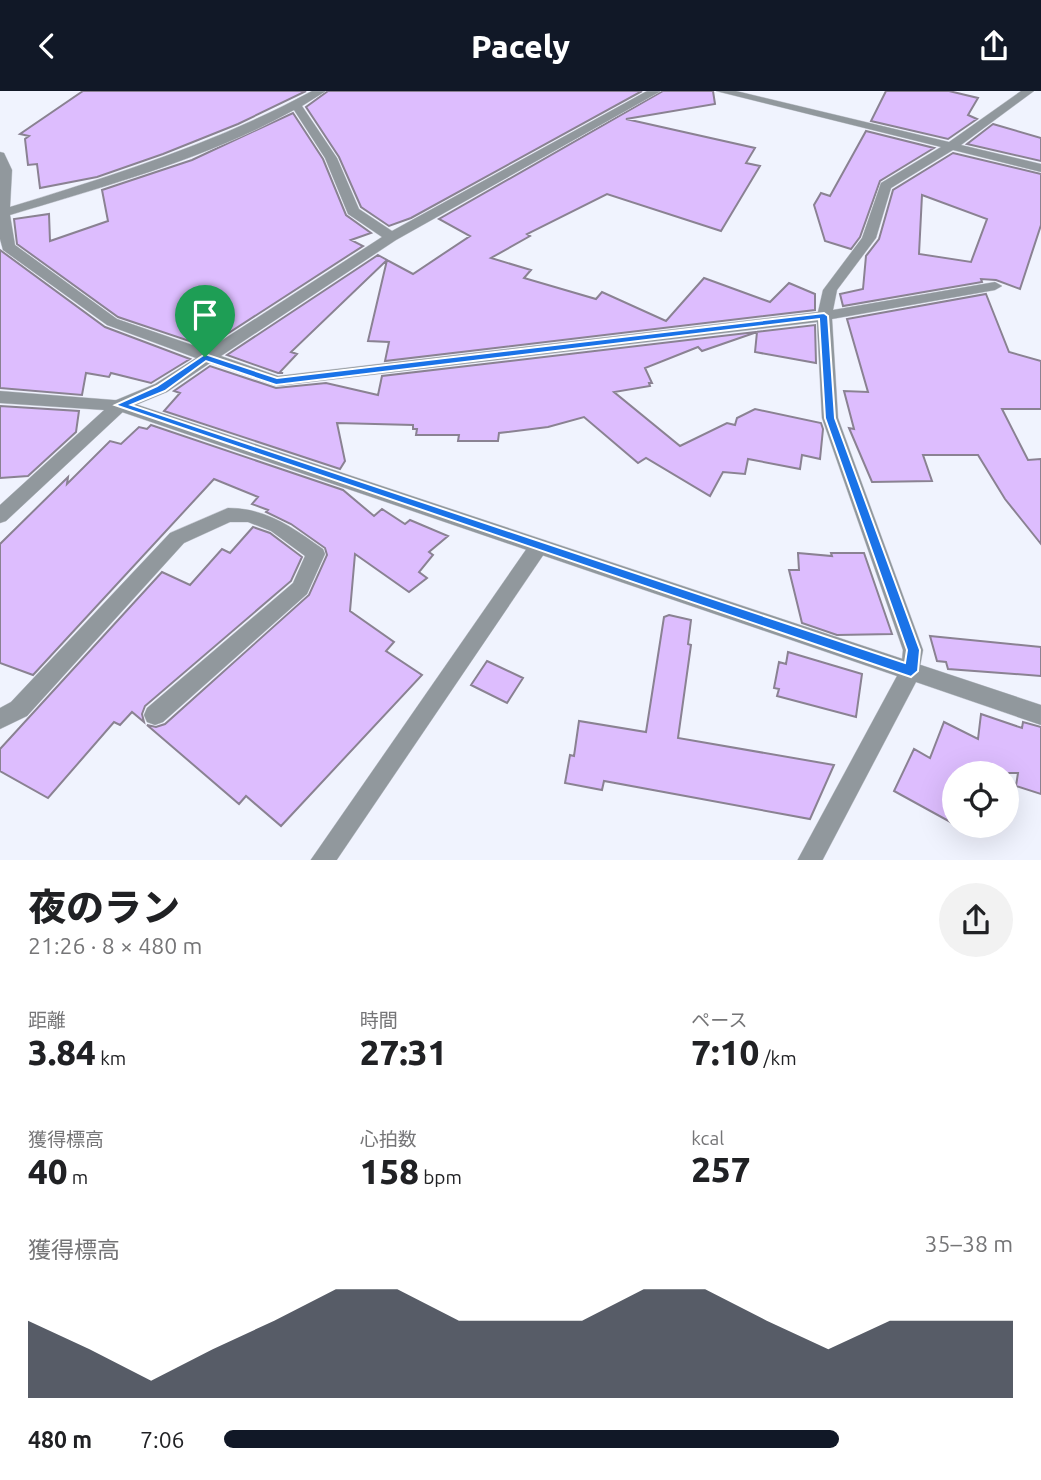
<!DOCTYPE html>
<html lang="ja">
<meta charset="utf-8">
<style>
body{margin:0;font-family:Ubuntu,"Noto Sans JP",sans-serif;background:#f2f2f2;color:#202124;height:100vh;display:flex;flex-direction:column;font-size:26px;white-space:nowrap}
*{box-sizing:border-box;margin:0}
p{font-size:23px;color:#757577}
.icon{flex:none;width:38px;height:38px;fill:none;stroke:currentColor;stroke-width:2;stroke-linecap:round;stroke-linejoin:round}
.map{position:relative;height:769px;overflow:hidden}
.side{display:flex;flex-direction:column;background:#fff;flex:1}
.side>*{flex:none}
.tools{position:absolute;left:942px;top:670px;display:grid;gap:14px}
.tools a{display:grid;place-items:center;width:77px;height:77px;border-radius:50%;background:#fff;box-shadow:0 7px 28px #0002;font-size:35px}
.pin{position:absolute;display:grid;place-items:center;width:60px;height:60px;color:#fff;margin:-72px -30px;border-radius:50% 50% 50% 0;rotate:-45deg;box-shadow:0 0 7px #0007}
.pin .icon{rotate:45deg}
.round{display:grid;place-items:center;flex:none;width:74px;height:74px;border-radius:37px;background:#f2f2f2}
.head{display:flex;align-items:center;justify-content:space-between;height:119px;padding:0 28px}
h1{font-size:38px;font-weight:800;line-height:52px}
.stats{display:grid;grid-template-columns:repeat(3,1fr);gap:10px;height:119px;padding:7px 28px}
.stats div{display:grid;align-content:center}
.stats b{font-size:35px;font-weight:800}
.stats small{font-size:19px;font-weight:400}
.stats p{font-size:19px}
.chart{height:196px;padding:14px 28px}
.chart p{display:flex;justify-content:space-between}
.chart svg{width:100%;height:126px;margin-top:7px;fill:#111827;opacity:.7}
ul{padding:0 28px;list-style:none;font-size:23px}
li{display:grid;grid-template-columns:112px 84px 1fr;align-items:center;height:52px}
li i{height:18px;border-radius:9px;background:#111827}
header{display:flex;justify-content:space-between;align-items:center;height:91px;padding:0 28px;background:#111827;color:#fff;font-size:32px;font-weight:800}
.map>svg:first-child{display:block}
.building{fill:#ddbdfe;stroke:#8a8292;stroke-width:2;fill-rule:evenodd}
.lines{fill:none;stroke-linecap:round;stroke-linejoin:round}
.minor-casing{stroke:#cccfd9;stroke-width:1}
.tertiary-casing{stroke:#cccfd9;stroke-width:1}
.minor{fill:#91989d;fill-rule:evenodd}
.tertiary{fill:#91989d;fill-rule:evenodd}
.route{fill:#1a73e8;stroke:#fff;stroke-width:2;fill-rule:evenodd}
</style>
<header><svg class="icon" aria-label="back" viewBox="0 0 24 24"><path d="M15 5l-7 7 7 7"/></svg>Pacely<svg class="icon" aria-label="share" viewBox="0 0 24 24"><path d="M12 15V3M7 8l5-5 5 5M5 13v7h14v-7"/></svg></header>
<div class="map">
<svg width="1041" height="770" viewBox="0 0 1041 770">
<rect width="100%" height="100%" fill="#f0f3fe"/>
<!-- building -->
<path class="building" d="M83,0H306L238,33L163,63L97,86L40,97L37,73L28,74L25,48L29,45L20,43Z
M328,0H642L411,127L389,135L361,116L339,66L306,16Z
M663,0H713L715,13L626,28L755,57L746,72L760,75L721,140L607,103L527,143L530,145L491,167L531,179L524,187L596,208L602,201L666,230L704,187L770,211L789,192L815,203V219L385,270L389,251L368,250L387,169L413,183L470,145L439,128Z
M886,0H949L978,7L968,24L977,28L948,48L871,30Z
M293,22L323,68L346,124L371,142L351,149L363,155L207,256L118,226L17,153L14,128L49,123L50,150L108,130L102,99L192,69Z
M993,33L1041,47V70L967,53Z
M866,40L934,57L880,90L860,146L851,158L825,150L814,114L821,102L830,105Z
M953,62L1041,83V134L1020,198L996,189L981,188L982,191L843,215L840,203L863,198L866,165L879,148L893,99ZM922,104L987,128L971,171L919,163Z
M0,159L105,236L190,268L151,292L111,282L109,286L86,282L82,304L0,297Z
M378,164L387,169L291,261L297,263L280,281L283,282H278L227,264Z
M986,203L1009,261L1041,270V318H1002L1028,369L1041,368V453L1005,408L978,364H923L932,390L872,391L849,337L854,338L844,300L868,301L847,228Z
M815,234L816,272L755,261L757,241L702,260L698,256L645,277L652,292H649L650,295L614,301L680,355L727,332L735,334L737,327L755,318L821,332L823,338L820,368L802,364L800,378L748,368L745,383L723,381L710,405L646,367L638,372L584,326L548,336L499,342L498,350H458L459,344H416L417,338H413V334L337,332L345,370L340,378L164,320L180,302L174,300L210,275L276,297L326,292L378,304L382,285Z
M0,315L79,320L76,341L28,385L0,387Z
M151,334L343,399L374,425L382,418L405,433L410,429L448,445L429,461L433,464L419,481L427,487L409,501L355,463L350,520L394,551L386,560L422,584L281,735L246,705L239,713L147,634L156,636L165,633L309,504L327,464L325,457L291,433L266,421L268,419L252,413L258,406L214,388L33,584L0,572V453L68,386L67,393L110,350L121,353L139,336L147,338Z
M253,436L270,442L302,466L291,490L145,615L142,623L144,631L132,621L120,634L114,631L48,707L0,680V658L162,481L190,494L222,458L230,462Z
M798,462L832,465L831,462H864L892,543L837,544L802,532L789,479H799Z
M669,524L691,529L688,553L691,554L678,647L834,674L810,728L604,690L602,699L565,692L570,664L574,665L579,630L646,641L664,526Z
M930,545L1041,556V585L948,578L946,571L937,570Z
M788,561L862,583L856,626L777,605L779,598L774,597L779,571L786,573Z
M487,570L523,587L507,612L471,594Z
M981,623L1022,637L1023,631L1041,636V703L1016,695L1018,682H954V733L894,700L914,658L930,667L944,631L978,648Z"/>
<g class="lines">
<!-- minor casing -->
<g class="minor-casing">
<path id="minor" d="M312,0H326L302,15L337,67L359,118L392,140L647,0H661L396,149L221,265L278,285L818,221L823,199L862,147L881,92L941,56L716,0H736L949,51L1021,0H1034L961,54L1041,73V81L953,59L891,97L876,147L837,199L833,219L995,191L1002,195L995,199L832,228L838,327L923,559L918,586L911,589L904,586L901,580L903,559L822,327L817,231L277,295L210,272L167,301L126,318L6,430L0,432V414L114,310L155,293L196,267L107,234L3,159L0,148V61L4,62L12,79L10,116C114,84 216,52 312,0ZM294,19L325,67L348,123L382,146L207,259L117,228L15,154L10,124C106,95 206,68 294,19Z
M228,417C266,417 292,436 323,458L325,463L307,503L163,631L155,634L147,631L144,624L147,617L293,492L305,465L271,440L248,431H230L184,452L27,625L0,638V617L11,611L170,442Z
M539,448L546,450L548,455L546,460L336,770H310L532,450Z"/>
</g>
<!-- tertiary casing -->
<g class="tertiary-casing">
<path id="tertiary" d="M0,300L126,310L1041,614V634L916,591L822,770H797L897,585L119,320L0,312Z"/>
</g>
<!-- minor -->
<use href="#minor" class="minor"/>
<!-- tertiary -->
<use href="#tertiary" class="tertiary"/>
</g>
<!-- route -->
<path class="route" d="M824,222L828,225L835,327L920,559L918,580L911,586L115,314L157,295L205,263L277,287ZM819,228L825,327L907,559L905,572L131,314L165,300L206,270L276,294Z"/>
</svg>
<div class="tools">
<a><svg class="icon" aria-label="locate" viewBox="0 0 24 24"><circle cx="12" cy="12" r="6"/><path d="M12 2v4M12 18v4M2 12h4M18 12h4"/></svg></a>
</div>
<div class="pin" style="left:205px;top:266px;background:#1e9e55"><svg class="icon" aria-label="arrive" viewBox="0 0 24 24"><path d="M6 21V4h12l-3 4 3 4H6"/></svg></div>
</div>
<section class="side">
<div class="head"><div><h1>夜のラン</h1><p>21:26 · 8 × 480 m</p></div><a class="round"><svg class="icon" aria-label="share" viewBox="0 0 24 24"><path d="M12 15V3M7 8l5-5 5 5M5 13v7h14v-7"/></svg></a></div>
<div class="stats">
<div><p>距離</p><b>3.84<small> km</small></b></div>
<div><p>時間</p><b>27:31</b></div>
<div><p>ペース</p><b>7:10<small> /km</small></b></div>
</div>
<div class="stats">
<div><p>獲得標高</p><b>40<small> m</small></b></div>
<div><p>心拍数</p><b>158<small> bpm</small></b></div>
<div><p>kcal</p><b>257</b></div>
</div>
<div class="chart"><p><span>獲得標高</span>35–38 m</p>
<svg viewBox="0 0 160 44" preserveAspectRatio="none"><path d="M0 44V17L10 27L20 38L30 27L40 17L50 6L60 6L70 17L80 17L90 17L100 6L110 6L120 17L130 27L140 17L150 17L160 17V44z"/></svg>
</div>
<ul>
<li><b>480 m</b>7:06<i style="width:78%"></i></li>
</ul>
</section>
